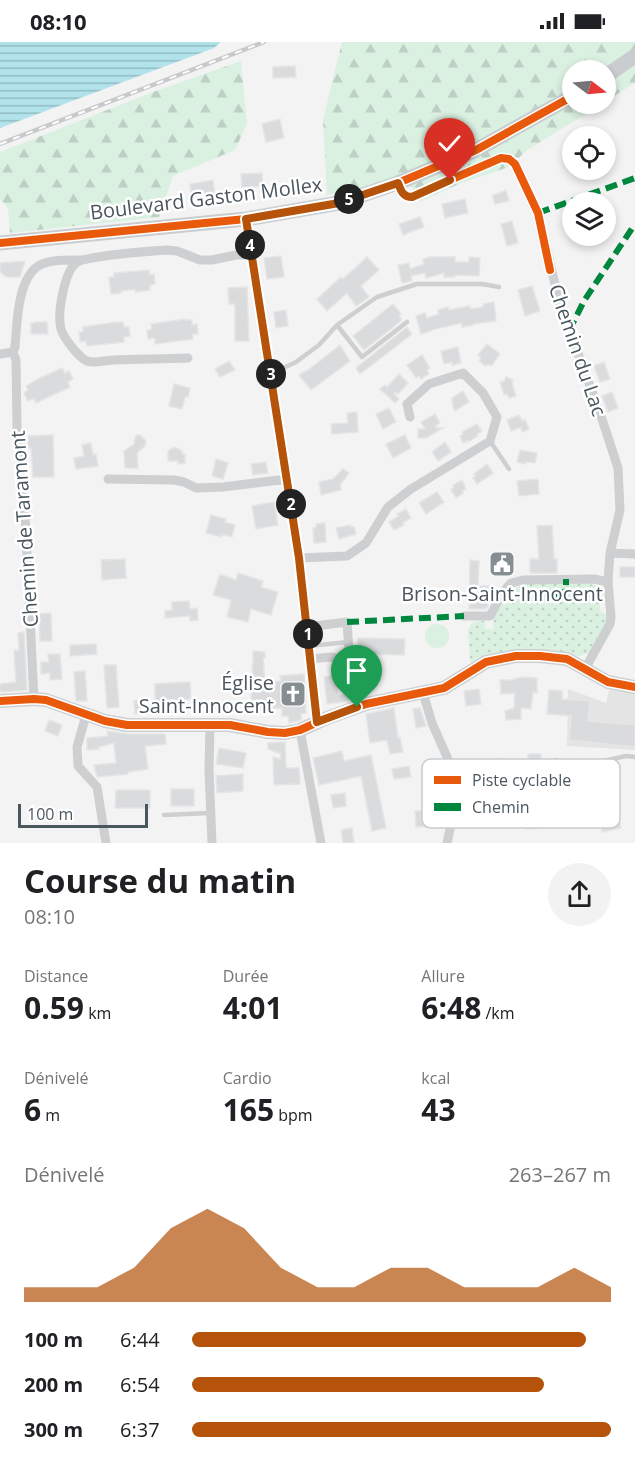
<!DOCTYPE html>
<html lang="fr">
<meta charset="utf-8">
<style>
body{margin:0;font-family:"Open Sans",sans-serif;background:#f2f2f2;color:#202124;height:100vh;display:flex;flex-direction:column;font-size:22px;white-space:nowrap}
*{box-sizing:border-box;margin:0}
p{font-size:20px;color:#757577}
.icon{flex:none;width:33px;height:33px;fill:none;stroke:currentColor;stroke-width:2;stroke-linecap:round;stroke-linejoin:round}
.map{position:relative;height:801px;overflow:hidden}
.details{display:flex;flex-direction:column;background:#fff;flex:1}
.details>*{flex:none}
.needle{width:39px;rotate:106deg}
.buttons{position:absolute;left:562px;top:18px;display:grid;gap:12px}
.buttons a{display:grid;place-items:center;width:54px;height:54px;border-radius:50%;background:#fff;box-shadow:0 3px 9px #0003;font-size:30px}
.scale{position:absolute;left:18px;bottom:15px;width:130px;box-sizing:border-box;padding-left:6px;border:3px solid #4b575e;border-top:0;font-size:16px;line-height:21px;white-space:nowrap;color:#4b575e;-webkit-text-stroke:4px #fff;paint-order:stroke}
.pin{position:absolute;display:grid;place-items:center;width:51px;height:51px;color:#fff;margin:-62px -26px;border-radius:50% 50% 50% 0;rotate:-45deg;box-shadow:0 0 6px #0007}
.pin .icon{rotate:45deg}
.km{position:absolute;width:30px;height:30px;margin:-15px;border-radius:50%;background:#222;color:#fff;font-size:16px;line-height:30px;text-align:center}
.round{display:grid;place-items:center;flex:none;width:63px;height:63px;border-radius:32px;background:#f2f2f2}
.summary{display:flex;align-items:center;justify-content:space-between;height:102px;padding:0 24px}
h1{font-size:33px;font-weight:700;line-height:45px}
.metrics{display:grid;grid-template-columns:repeat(3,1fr);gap:9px;height:102px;padding:6px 24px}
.metrics div{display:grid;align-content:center}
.metrics b{font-size:30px;font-weight:700}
.metrics small{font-size:16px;font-weight:400}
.metrics p{font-size:16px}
.chart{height:168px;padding:12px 24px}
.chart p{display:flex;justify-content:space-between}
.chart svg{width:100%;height:108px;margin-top:6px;fill:#b45309;opacity:.7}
ul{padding:0 24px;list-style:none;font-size:20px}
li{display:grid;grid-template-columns:96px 72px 1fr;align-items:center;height:45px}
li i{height:15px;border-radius:8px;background:#b45309}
.status{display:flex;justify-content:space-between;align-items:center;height:42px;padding:0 30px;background:#fff;direction:ltr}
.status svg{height:16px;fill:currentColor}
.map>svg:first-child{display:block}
.education{fill:#e5e4e5}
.grass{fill:url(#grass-dots)}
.forest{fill:url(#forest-firs)}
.pitch{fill:#daf0e1}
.water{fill:url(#water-rules)}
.building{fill:#d9dbdc;stroke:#e5e5e6;stroke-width:1.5}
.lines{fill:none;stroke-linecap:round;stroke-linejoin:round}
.lane{stroke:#cdcfd0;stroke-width:4.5}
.street{stroke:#cdcfd0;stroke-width:9}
.secondary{stroke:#cdcfd1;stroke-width:14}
.primary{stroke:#c9cdcf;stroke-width:15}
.rail-casing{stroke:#c8c9ca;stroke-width:4.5}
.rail{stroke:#fff;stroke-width:2;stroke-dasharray:7;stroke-linecap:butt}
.quiet{stroke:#00873e;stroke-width:6;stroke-dasharray:12 6;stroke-linecap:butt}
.cycleway-casing{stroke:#fff;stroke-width:11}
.cycleway{stroke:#e8590c;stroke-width:8}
.route-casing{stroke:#fff;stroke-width:12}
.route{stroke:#b45309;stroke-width:8}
.labels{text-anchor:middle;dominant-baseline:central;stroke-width:5;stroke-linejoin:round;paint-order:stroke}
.street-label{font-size:20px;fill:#4b575e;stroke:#fff}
.poi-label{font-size:20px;fill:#4b575e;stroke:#fff}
.key{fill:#fff;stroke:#c9cdcf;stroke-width:1.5}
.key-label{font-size:16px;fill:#4b575e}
</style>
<div class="status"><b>08:10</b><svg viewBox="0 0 49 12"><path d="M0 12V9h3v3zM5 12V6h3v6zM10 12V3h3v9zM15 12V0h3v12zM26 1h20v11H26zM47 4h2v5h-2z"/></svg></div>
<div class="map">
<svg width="635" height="801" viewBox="0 0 635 801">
<defs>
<pattern id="grass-dots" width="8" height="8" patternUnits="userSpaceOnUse" patternTransform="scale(1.5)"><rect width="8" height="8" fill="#daf0e1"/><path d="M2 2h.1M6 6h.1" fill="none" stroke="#bdd0c3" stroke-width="1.8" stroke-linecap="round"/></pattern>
<pattern id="forest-firs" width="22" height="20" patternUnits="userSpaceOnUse" patternTransform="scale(1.5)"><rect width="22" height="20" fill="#daf0e1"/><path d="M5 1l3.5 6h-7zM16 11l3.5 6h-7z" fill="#bdd0c3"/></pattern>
<pattern id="water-rules" width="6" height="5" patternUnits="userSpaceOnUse" patternTransform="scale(1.5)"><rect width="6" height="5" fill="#b2e3eb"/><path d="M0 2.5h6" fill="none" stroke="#93bbc2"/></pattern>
</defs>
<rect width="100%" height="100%" fill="#f3f3f3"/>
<!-- education -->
<path class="education" d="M568,647L606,661L609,648L635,650V708L567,704Z"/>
<!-- grass -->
<path class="grass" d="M585,541L597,544L604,551L600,558V569L608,573V577L589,611L576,615L472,621L470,619L468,588C471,579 476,579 485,579V587H493L494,572C506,561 506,549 524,542Z"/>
<!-- forest -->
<path class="forest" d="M342,0H635V41L606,59V28H573V62H602L526,109L509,125L461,141L420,160L413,146L399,138L327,153L323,78Z
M241,19L247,82L235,108L173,134L159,175L10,191L8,166L0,157V110L153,50Z"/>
<!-- pitch -->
<path class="pitch" d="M425 594a12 12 0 1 1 24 0a12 12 0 1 1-24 0Z"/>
<!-- water -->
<path class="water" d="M0,0H221L214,6L0,86Z"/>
<!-- building -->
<path class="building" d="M295,24L296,35L273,36V25Z
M280,77L284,96L266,100L262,82Z
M262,131L263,144L242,146L241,132Z
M213,138L215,154L192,157L190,142Z
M506,148L509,159L495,162L492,154Z
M465,157L468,171L445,176L442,162Z
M420,175L424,185L403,193L399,182Z
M512,179L518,201L507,204L501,182Z
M281,214L284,235L267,237L264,216Z
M367,215L379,228L361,244L369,255L356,264L347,251L327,269L317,257L341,235L343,237Z
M430,215H455V220H469V215L480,216L479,234L455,233V235H444V231L426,236L425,231L411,234L412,239L402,241L398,223L409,221L410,227L424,222L423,217Z
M25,219L20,235H7L3,233L0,229V221Z
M149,228L150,233L154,232L155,242L150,243V248L135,250V247L121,249V251L111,252L109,235H114V231Z
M532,244L540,269L525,274L518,248Z
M247,245L249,299H235V262H229L228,246Z
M494,260L496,279L473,282V283L462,285V281L431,288V289L421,292L416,274L425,271L427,276L439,272L438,268L448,265L449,268L470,264V267L483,265V262Z
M393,262L401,272L399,274L402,278L364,308L353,294Z
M286,268L288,284L276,286L274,270Z
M185,277V278H192V283L197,282L198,292H192L193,297L155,302V296L148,297L147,288L152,287L151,282Z
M35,280H47L48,292H31V281H35Z
M116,280L117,281L123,280L124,285H129L130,294L124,295V300L87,304L86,299L80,300L79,290H83V285Z
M407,285L412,292L360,332L356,326Z
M487,302L500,312L491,324L488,322L486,324L479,319L481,316L478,313Z
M340,303L350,319L311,348L299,333L307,328V329Z
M458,305L461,321L452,323V320L444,322L441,309Z
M422,313L430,326L427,328L429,332L421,337L419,334L416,336L407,323Z
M229,319L235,328L220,335L215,327Z
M604,320L610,337L600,340L594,324Z
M62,326L65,331L69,329L73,337L68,340L70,345L36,361L34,356L28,359L24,351L28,348L26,344L40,336Z
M399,332L408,341L398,352L395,350L394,352L399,357L395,361L380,347L385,343L387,345Z
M506,335L513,338L512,341L516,354L509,356L507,352L504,353L500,340L504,339Z
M174,342L190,346L188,355H185L182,367L169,364Z
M463,349L469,360L455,369L453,365L452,356Z
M612,350L618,366L608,370L602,354Z
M389,366L396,380L383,387L376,372Z
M357,370L358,390L332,392L331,382L348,381L347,371Z
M435,372L440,381L435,384L437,386H443L426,396H418V387H425L421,380Z
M519,373L522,379L525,378L529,387L522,390L521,385L511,389L507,378Z
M477,382L482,389L477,392L478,394L468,400L467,399L463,401L460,394L463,392L462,390Z
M53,393L54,435H33L31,406H28V394Z
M137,393H140L146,399L145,404L137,411L138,426H125L124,409L134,402L135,396Z
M405,393L411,406L393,416L386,402Z
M445,400L451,410L438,419L432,410Z
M91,401L93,413L96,412L98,424L76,427L74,416L84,414L82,403Z
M174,405L182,409V412H185V421L178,422V419H168V409Z
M520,408L537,411L535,421L526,420V422L517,420Z
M216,417L228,421L223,437L212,434Z
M266,420L268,431L253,433L251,422Z
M487,422L493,431L477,442L473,436L476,434L474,432Z
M343,427L349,431L340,443L341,448L321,453L319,440L333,437Z
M538,437L539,452L519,454L517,439Z
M462,438L466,447L462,449L463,451L456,456L451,448L454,445L453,443Z
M437,450L444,460L426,472L419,461Z
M274,460L278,483L256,487L252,464Z
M406,467L411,476L402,481L404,483L394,488L389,480L399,474L397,472Z
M211,473L226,477L225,480L235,483L232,495L221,492V495L206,491Z
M325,481L326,500L314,501L313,486H316V482Z
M350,483L351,485H354L356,492L339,497L336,486Z
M552,483L554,517H557V531H530V517H539L537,484Z
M507,516L508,529L496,530L495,517Z
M125,517L126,536L102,538L101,518Z
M470,518L479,519L478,544H489L488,563L486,567H469Z
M620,525H635V535H620Z
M238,531L263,539L261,545L278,550L271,573L251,567L248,580L227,575L231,558L213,553L220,532L236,538Z
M189,559L190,567L197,566L198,578L190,579V574L165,576V569L172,568V560Z
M51,571L52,599H40L39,572Z
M24,590L27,648L0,650V642L16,640L14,608H19L18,591Z
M358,596L405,597L404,613L357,612Z
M96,602L97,612L70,614V603Z
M253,609L265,610V616H263L265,640L281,639L280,634L304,632L306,671L301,672V678L289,681L288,674H282V666L252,667L251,641L253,640L252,623H253Z
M48,612H60L62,637L50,638V631L41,632V620H49Z
M104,623H116L119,665L107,666Z
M85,629L87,659H76L74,630Z
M336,633L338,653L348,651L349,659L327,662L324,635Z
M521,635L537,636V651L533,650L531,667L521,666V677L506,678L505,669L514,666L515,651L501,652L500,638H512Z
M190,640L191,657L170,658V660H155V642Z
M479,647L481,662L466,664L464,649Z
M549,648L562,649V657L590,659L588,679L635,683V705L569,698L571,674L547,672Z
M145,658L146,671L135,672L134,659Z
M394,666L398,696L400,695L403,710L390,712L387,698L370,701L366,672Z
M420,666L426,684L416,686L413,667Z
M49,678L62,683L58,694L45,689Z
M107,689L127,692H165L166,702L145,704L148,727L128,730V732L97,735L94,723L116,721L114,701L99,705V707L87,708V696L108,694Z
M285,700L286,726H299L300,742L274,743L273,715L280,717L281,712L268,707V701Z
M219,706L246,711L243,726L216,722Z
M342,709L344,719L371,713L386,786L372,789L361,734L319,743L313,716Z
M528,712H541V726H539L538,754H540L541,768H538L540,786L526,787L524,745L525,729H528Z
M504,716L506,732L489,733L488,718Z
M409,724L411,735L394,737L392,727Z
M243,732V749L217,751L216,734Z
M171,747H194V764H171Z
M116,748H150V766H115Z
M345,751L346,764L333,766L331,753Z
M437,768L438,784L416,785L415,769Z
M618,770L621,786L602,790L601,779L607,777L606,772Z
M352,786L354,801H343L341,788Z"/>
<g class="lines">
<!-- lane -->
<path class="lane" d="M337,283L362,315L407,280
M271,332L296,320L319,303L337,283L377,255L417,242H482L499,245
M490,399L509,427
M309,604L348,600
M164,773L210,771
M553,781L555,718L580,724L626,714L635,715"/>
<!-- street -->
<path class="street" d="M398,141L404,153L412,155L501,116L509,117L515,122L538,171L559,259L603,380L618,426L620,468L610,511L608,540L611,575L610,582L585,627
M246,177L299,516L317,680
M0,312L13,310
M188,316C163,317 139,317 114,318C105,318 95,322 87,319C79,316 63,295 61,287C57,272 64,231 76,221C84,214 152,209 167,208L177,209L200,218H212L236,213H252
M108,437L174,438L184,440L196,446L223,445L287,437
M610,511L635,512
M299,516L347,514L366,501L388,465L411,447L490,399L497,375L483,351L463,331L429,342L407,362L410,375
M464,574H490L503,550L511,541L523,538L594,537L608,540
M307,585L347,580L349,610L340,617L331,615L310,617
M423,651L432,681L455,733L458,751L447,801
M34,657L25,473L17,385L16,318L13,310L15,305C17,283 17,235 40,223C52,217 69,218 82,218
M86,673L77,705L78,724L97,745L106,801
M210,683L209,728L212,801
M300,688L321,801"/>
<!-- secondary -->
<path class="secondary" d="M0,659L34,657L46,658L105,679L127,683H230L268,690L285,691L300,688L327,676L366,662L444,646L486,620L516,614H540L567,617L608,640L635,645"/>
<!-- primary -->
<path class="primary" d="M606,34L635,14
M0,201L246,177L339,161L398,141L476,108L573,54"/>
<!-- rail casing -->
<g class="rail-casing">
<path id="rail" d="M0,102L264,0"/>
</g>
<!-- rail -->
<use href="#rail" class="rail"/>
<!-- quiet -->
<path class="quiet" d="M538,171L635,136
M569,289L584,259L635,182
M555,554L566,549V537
M347,580L464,574"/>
<!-- cycleway casing -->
<g class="cycleway-casing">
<path id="cycleway" d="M450,138L501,116L509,117L515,122L538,171L550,228
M0,201L246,177L339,161L398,141L476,108L573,54
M0,659L34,657L46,658L105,679L127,683H230L268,690L285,691L300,688L327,676L366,662L444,646L486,620L516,614H540L567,617L608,640L635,645"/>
</g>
<!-- cycleway -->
<use href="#cycleway" class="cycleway"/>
</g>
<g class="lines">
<!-- route casing -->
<g class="route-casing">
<path id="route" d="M357,665L317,680L299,516L246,177L339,161L398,141C401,149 403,155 412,155L450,138"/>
</g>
<!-- route -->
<use href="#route" class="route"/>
</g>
<!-- icons -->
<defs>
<g id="civic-square" transform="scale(1.35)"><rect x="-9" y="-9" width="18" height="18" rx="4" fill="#868e92" stroke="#fff"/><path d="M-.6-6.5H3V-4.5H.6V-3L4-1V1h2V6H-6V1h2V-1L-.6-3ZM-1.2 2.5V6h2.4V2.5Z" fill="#fff"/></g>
<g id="church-square" transform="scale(1.35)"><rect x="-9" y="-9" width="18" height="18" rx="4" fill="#868e92" stroke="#fff"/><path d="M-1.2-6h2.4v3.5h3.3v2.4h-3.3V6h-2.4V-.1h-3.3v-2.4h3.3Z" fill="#fff"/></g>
</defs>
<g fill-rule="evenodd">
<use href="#civic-square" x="502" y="522"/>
<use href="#church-square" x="293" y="652"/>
</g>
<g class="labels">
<!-- street labels -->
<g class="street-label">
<text transform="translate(206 156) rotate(-7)">Boulevard Gaston Mollex</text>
<text transform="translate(578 308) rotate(71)">Chemin du Lac</text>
<text transform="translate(24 487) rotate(-94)">Chemin de Taramont</text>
</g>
<!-- poi labels -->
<g class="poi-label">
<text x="502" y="551">Brison-Saint-Innocent</text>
<text x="274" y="640" text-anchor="end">Église<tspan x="274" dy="23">Saint-Innocent</tspan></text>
</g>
</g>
<!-- legend -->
<rect x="422" y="717" width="198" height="69" rx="9" class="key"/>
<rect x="434" y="734" width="27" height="8" fill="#e8590c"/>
<rect x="434" y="761" width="27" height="8" fill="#00873e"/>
<g class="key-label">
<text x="472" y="744">Piste cyclable</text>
<text x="472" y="771">Chemin</text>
</g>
</svg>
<div class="buttons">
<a><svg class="needle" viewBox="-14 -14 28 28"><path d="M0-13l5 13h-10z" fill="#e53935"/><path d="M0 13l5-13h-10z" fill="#757577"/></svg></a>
<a><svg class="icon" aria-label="locate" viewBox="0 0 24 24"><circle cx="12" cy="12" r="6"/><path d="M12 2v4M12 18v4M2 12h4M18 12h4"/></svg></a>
<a><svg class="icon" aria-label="layers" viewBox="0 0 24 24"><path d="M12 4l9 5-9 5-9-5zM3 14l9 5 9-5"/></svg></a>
</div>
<div class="scale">100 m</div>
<div class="pin" style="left:357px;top:665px;background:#1e9e55"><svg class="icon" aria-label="arrive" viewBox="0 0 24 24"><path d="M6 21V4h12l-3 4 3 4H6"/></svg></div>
<div class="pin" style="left:450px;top:138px;background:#d93025"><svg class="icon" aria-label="check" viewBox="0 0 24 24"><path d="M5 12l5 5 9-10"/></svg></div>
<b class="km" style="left:308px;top:592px">1</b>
<b class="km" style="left:291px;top:462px">2</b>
<b class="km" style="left:271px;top:332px">3</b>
<b class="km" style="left:250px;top:203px">4</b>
<b class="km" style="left:349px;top:157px">5</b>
</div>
<section class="details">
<div class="summary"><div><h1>Course du matin</h1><p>08:10</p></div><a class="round"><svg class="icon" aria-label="share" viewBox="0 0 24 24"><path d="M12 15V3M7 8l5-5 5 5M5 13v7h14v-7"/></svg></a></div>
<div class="metrics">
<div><p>Distance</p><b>0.59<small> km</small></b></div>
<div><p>Durée</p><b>4:01</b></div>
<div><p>Allure</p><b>6:48<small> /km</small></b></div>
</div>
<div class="metrics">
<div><p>Dénivelé</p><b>6<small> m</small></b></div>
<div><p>Cardio</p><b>165<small> bpm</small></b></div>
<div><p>kcal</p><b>43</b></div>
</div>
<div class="chart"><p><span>Dénivelé</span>263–267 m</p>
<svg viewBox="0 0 160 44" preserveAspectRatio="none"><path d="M0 44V38L10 38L20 38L30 30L40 14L50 6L60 14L70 30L80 38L90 38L100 30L110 30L120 38L130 38L140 38L150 30L160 38V44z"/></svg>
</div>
<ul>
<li><b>100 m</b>6:44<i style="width:94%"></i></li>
<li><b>200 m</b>6:54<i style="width:84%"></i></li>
<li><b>300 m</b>6:37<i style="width:100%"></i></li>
</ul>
</section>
